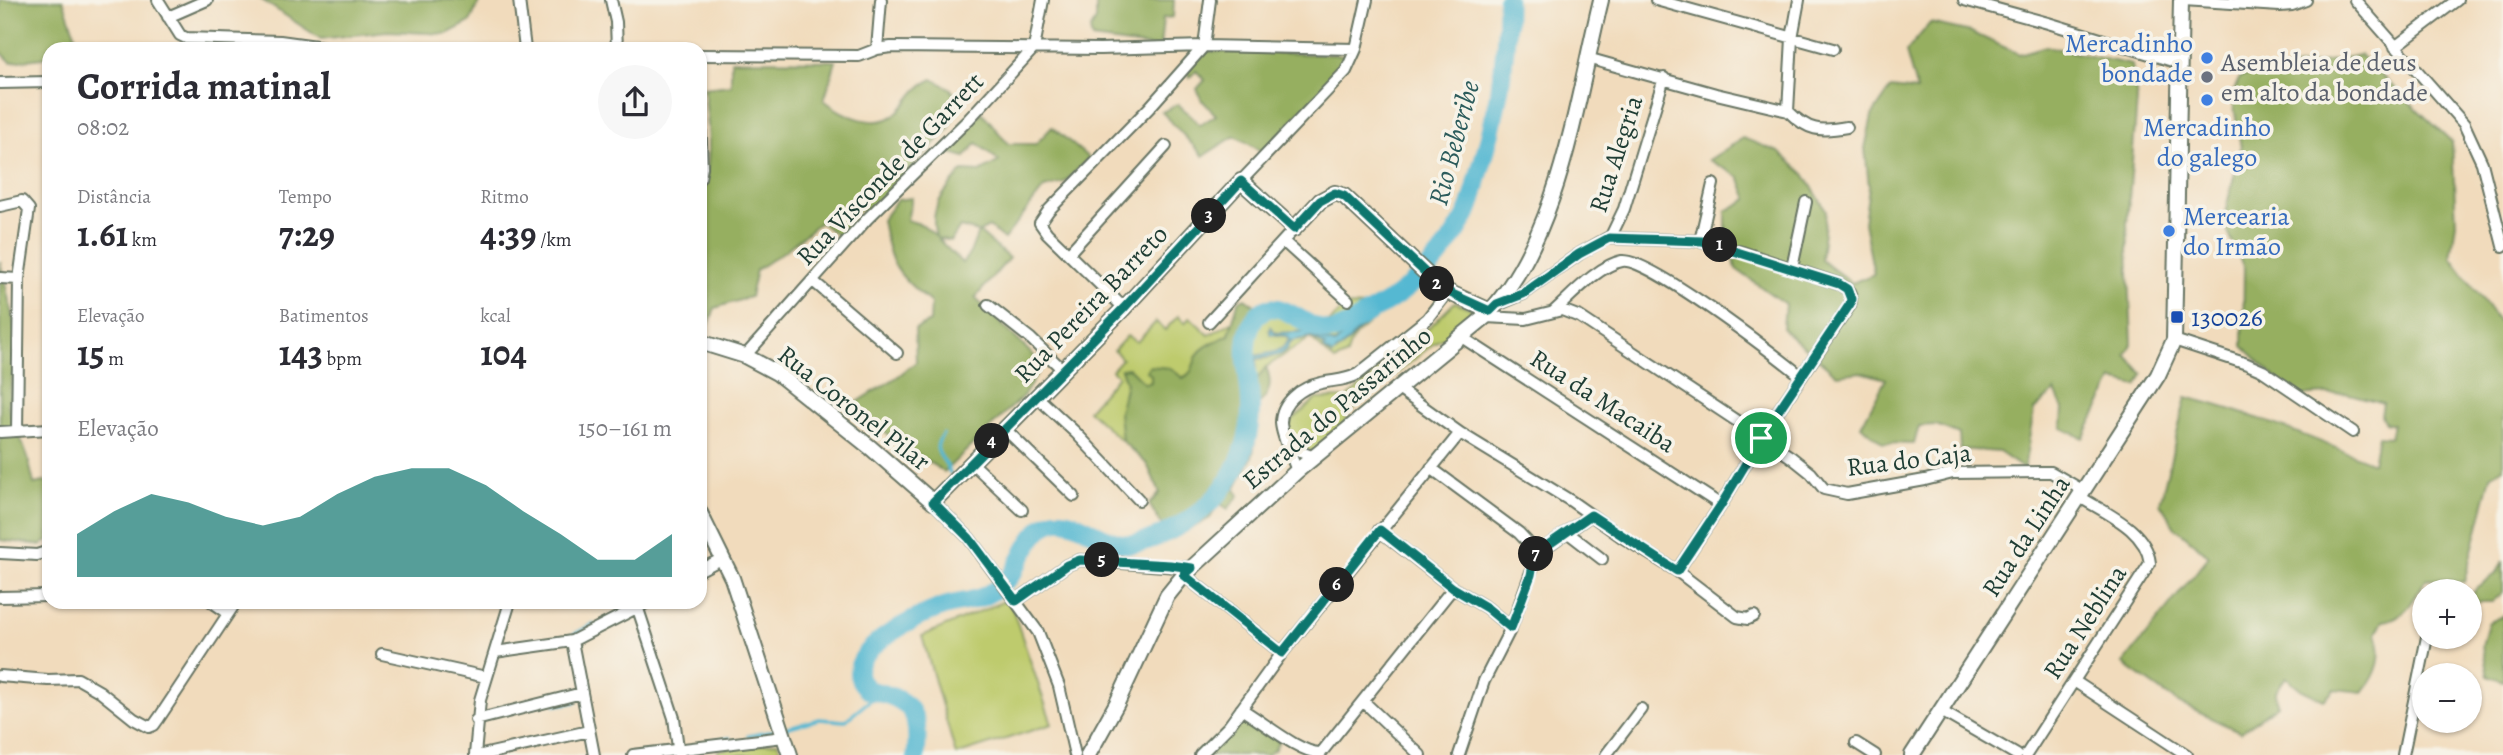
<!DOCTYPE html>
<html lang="pt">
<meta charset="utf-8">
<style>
body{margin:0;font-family:Alegreya,serif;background:#f7f7f7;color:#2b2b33;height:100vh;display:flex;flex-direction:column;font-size:26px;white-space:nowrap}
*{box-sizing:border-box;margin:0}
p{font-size:23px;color:#7c7c81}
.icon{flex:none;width:38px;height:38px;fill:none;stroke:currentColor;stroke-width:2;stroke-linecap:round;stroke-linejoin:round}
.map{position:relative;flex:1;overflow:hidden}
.details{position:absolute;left:42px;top:42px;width:665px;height:567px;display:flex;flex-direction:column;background:#fff;border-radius:21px;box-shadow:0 2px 5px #0004}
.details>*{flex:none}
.buttons{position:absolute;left:2412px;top:579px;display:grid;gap:14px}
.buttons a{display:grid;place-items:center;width:70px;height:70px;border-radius:50%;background:#fff;box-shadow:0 2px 5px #0004;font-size:35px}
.pin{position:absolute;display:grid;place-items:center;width:60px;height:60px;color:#fff;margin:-30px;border:4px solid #fff;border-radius:50%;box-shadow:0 2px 7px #0007}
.km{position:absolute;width:35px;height:35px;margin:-18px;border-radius:50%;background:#222;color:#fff;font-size:19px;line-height:35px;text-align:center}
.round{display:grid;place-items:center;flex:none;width:74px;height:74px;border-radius:37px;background:#f7f7f7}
.summary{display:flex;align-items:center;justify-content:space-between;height:119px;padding:0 35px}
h1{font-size:38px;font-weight:700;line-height:52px}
.stats{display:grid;grid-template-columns:repeat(3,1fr);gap:10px;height:119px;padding:7px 35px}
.stats div{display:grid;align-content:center}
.stats b{font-size:35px;font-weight:700}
.stats small{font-size:19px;font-weight:400}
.stats p{font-size:19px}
.chart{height:196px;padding:14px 35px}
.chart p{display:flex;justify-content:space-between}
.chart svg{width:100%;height:126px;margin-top:7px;fill:#0f766e;opacity:.7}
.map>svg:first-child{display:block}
.green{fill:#becb6d;stroke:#6e8450;stroke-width:2}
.forest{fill:#96af60;stroke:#5a764a;stroke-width:2;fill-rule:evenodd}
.water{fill:#54b8d2;stroke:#3a7a83;stroke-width:2}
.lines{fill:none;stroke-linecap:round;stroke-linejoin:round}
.stream{stroke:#54b8d2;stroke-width:3.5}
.river{stroke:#54b8d2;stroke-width:19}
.minor-casing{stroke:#687464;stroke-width:14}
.tertiary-casing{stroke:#687464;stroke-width:18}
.minor{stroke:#fff;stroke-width:10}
.tertiary{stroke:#fff;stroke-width:14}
.route-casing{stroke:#fff;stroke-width:14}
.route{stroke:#0f766e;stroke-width:9}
.shop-dot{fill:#3f7fe0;stroke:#f7f3e8;stroke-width:2.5}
.worship-dot{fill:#6b7280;stroke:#f7f3e8;stroke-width:2.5}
.transit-dot{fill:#1a4fb4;stroke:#f7f3e8;stroke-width:2.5}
.labels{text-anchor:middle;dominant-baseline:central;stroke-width:7;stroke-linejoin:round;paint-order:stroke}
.shop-label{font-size:26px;fill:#366cbe;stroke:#f7f3e8;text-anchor:end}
.worship-label{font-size:26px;fill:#5b616d;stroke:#f7f3e8;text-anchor:start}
.street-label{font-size:26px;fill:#1f3d34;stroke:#f7f3e8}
.transit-label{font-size:26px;fill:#164399;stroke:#f7f3e8;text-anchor:start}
.water-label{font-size:28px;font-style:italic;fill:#2c5c5c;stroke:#f7f3e8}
</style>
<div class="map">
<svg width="2503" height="755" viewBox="0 0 2503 755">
<rect width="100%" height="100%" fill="#f7f3e8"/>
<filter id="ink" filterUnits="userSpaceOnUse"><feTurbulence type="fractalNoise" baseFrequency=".0143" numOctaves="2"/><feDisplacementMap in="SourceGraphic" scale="14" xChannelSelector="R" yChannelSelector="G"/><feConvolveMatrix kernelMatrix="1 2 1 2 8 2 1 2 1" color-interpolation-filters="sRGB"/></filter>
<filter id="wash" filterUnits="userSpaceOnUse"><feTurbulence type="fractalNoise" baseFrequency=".00686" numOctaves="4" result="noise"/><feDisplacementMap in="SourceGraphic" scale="28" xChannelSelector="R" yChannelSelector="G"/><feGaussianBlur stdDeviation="1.57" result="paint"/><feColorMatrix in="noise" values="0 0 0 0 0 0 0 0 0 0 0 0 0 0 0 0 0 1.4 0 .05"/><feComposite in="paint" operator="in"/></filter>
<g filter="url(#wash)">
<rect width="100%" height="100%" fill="#f1dbbc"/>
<!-- green -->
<path class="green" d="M1413,287H1419C1399,310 1352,322 1347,355L1335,361L1310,338L1266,367L1257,379L1254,377C1236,347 1239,335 1256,306L1262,309L1270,303L1278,310L1291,305L1306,317L1325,326L1346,306L1364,307L1388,298L1381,306L1375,315H1370L1353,327V330L1346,332L1335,344L1317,339L1308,332C1297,335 1278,337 1271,328L1269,330L1281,336H1286L1289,340C1281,353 1272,355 1257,355L1254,359V370L1257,366L1255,359L1270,358L1287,350L1290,341C1314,333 1318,344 1336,353C1360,329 1387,309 1413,287Z
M1455,302L1472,309V320L1433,344L1349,413L1344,425L1313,452L1288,442L1287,426L1289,423L1316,399L1347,398L1437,320Z
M1178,316L1185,323L1190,317L1209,335L1234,321L1229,335C1219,340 1206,344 1199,353C1196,358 1196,364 1193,369C1185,384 1165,376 1151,375V382L1145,384L1129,368L1121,369L1126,383L1123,395L1122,441L1088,410L1118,376L1112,370L1122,359L1114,350L1127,336L1137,342L1156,322L1165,330Z
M1009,599L1052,724L956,755L922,636Z
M778,742L782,755H718V750Z"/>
<!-- forest -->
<path class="forest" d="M0,0H63L80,49H49V57L11,62L0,51Z
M262,0H480L470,22L447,34L387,31L321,39Z
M1091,0H1174L1173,17L1163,18L1160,48L1092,39L1090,30L1096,20V1Z
M1930,23L1971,32L2019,54L2046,46L2132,65L2137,100L2127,224L2132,344L2126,355L2143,374L2137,386L2113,380L2083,438L2062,428L2063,409L2055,391L2034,410L2024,469L1999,452L1960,449L1959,434L1936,425L1919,426L1914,444L1883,443L1861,426L1886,379L1861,372L1837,375L1783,329L1785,304L1736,269L1726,228V211L1748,199L1739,177L1709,160L1743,138L1779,152L1804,174L1826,210L1821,260L1852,283L1874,274L1864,223L1869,187L1865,148L1872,116L1891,88L1917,91L1906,52Z
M1205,51L1347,55L1344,66L1263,152L1235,136L1203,156L1162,112L1178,104L1200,125L1216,115L1201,99L1197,89L1205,80L1196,71L1190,77L1184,68Z
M2360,55L2452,142L2456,223L2451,257L2503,327V468L2491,476L2464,582L2426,579C2415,598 2406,618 2383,621L2376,633C2384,656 2378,674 2363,692L2335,689L2324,700L2302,690L2286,677L2276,691L2277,705L2241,732L2180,704L2123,664L2209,556L2175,527L2160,503L2186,397C2251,413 2312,438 2373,463L2378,436L2390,437L2393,424L2385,422L2381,416L2383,403L2346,393L2294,396L2243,346L2244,268L2223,221L2241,148L2232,95L2240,77Z
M731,60L836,61L824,100C842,115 878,132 898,112C913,98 912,89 933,79L951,89L959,102L948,130L872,208L854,212L838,236L820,222L786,250L756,270L750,297L715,308L707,330L700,328V196C714,160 708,124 704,88L731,85Z
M982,112L1008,144H1036L1052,127L1089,158L1064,183L1044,188L1004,239L989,227L979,232L1009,258L975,298L1043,365L1024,395L944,472L857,414L856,403L897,377L916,362L915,329L930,322L931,303C895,272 891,268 882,220L897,200L912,198L907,220L923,225L936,236C928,207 945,191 963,171L980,172L999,161L977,143L965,157L944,151ZM960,227L978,232L970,253L962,263L937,238L951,241Z
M0,261L18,341L8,405L28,458L34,484L49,481V540L41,545L0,540Z
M1245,298L1256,306C1240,334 1234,348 1254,377L1257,379L1266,367C1273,383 1270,397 1255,406C1254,421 1257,439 1253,453C1250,467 1240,476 1235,490L1239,495L1228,509L1219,503L1210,518L1171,540L1149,504L1160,493L1147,464L1122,441L1119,413L1126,383L1121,369L1129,368L1145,384L1151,382V375L1146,371L1149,366L1170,368L1183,378C1195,372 1192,364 1198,354C1204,345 1219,340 1229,335L1238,302Z
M2503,561V592L2492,602H2473L2474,590L2497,573Z
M2503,616V682L2488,676L2482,646L2488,623Z
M1245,715L1279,741L1275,749L1267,755H1205Z"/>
<!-- water -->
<path class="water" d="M1415,274L1421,279C1406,295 1385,310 1365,325C1353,334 1346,347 1332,355L1324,349L1325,346L1311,337L1291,341C1282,361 1273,354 1256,359V373L1254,370L1255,356C1270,352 1279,355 1289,340L1286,336L1270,334V327L1276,333L1311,331L1317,339L1335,344L1346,332L1353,330C1354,322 1359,313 1366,310L1370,315H1375L1381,306Z"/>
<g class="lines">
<!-- stream -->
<path class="stream" d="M943,434C929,453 945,456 950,473
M567,638L593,624
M556,705L576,702
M785,728L819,719L845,721L880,692
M748,736L778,730
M716,740L730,738"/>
<!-- river -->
<path class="river" d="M916,755C921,711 910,698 868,690C865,686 859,681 859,676C853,646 919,616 942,607C956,602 973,602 986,595C996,590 1006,583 1012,574C1024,556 1032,528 1054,521C1075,515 1104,545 1129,544C1146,543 1163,535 1177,527C1226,500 1255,451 1250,395C1248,371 1240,337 1256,317C1277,289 1309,335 1333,331C1347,328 1362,317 1374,310C1413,289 1444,256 1465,218C1473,205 1475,188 1479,174C1496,118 1508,59 1507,0"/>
</g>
</g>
<g filter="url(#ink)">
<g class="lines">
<!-- minor casing -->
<g class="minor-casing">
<path id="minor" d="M158,0L180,35L186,38L280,41L331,48L387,49
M519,0L525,49
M611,0L616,22L617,49
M1656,0L1833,49
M1964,0L2048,23L2179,63
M2183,0L2280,6L2292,5L2306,0
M2355,0L2464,124L2482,163L2503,246
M168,17L207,0
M2395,47L2457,0
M877,49L881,0
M700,55L859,56L877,49L891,47L1100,49L1204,46L1356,49
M1587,58L1716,94L1788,111
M0,83L49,82
M700,111L702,167L700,178
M1788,111L1792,38L1799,0
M1788,111C1808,131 1820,132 1847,127
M1241,181L1346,71L1356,49L1367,0
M0,206L22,201L29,209L19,279L17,431
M1609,238L1702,241L1742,252L1839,284C1849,289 1853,294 1850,305L1772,420L1721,505L1677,571
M1283,241L1348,300
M1700,241L1713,184
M1069,253L1166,146
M1792,268L1806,202
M0,278L19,279
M813,281L897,353
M988,305L1031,339L1063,370
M1497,305L1523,294L1579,254L1611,236L1624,209L1664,78
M1124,308L1047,233L1040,223L1049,210L1149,108L1204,46L1210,0
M1553,312C1570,297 1599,265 1622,261C1648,257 1776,355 1801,376
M1485,317L1526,319L1562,310L1580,317L1791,457L1811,473L1824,489L1847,494L1925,480L1953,473L2042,472H2051L2084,491
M1209,322L1294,229
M1460,336L1721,505
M2174,340L2247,364L2263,371L2353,432
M745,356L867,219L968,120L1034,48L1043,0
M1397,388L1460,433L1571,501L1622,537L1677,571L1737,617L1748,619L1754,616
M1036,396L1076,433L1139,500
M1004,428L1074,496
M0,432L49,429
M1290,448L1314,457
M971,462L1022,510
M1431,468L1519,533L1535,550L1536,558L1511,628L1484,681L1459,755
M1297,471C1292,456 1282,438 1281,423C1281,402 1302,387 1321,383C1334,380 1345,381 1358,374L1427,319L1448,292
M933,502L969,538L1038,632L1059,686L1075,755
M1379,530L1453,588L1487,608L1511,628
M1567,532L1602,559
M0,553L37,555L49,551
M1536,554L1591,515
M700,570L723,558
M1184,575L1282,653
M0,597L49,596
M1016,601L1067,565L1080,560L1192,568
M212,602L228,613
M638,609L674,718L679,755
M572,641L594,755
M495,652L572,641L648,602
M382,654L486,677
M0,676L48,680L78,679L99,691L134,719L149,727L154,725L159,718L236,602
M2074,681L2187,755
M1363,701L1420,755
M1241,709C1261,720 1300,754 1321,753L1453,588
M1941,711L2017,755
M476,720L582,693
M1856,743L1875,755
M475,755L480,700L510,602
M482,755L589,731
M633,755L784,737
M1200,755L1229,726L1282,653L1460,433
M1606,755L1641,709
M2026,755L2150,563C2146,529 2105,513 2080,497
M2403,755L2427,637"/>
</g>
<!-- tertiary casing -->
<g class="tertiary-casing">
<path id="tertiary" d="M700,342L745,356L777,373L871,448L933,502L1124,308L1241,181L1294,229L1320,201L1335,193L1344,196L1431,278L1448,292L1490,311
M700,513L732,578L790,755
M1088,755L1117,703L1167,596L1184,575L1297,471L1485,317C1559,240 1576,102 1601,0
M1912,755L2158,375L2174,340L2181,0"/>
</g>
<!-- minor -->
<use href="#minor" class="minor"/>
<!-- tertiary -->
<use href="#tertiary" class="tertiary"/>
</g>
</g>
<g class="lines" filter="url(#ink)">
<!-- route casing -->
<g class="route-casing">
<path id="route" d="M1241,181L1294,229L1320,201L1335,193L1344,196L1431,278L1448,292L1490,311L1497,304L1523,294L1579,254L1609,238L1702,241L1839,284L1847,289L1851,299L1850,304L1772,420L1721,505L1677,571L1591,515L1535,554L1531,575L1511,628L1487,608L1453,588L1380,530L1282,653L1184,575L1192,568L1170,565L1080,560L1067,565L1016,601L969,538L933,502L1124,308Z"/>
</g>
<!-- route -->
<use href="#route" class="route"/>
</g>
<!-- markers -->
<g class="shop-dot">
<circle cx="2207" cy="58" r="7"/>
<circle cx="2207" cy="100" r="7"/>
<circle cx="2169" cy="231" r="7"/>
</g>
<circle class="worship-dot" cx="2207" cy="77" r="7"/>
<rect class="transit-dot" x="2170" y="310" width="14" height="14" rx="3.5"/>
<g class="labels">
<!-- shop labels -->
<g class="shop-label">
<text x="2193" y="43">Mercadinho<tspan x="2193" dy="30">bondade</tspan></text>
<text x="2207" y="127" text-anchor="middle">Mercadinho<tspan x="2207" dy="30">do galego</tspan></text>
<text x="2183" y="216" text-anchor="start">Mercearia<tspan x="2183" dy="30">do Irmão</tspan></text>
</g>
<!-- worship labels -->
<g class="worship-label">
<text x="2221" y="62">Asembleia de deus<tspan x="2221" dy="30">em alto da bondade</tspan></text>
</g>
<!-- street labels -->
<g class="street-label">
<text transform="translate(1616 154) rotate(-72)">Rua Alegria</text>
<text transform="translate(890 169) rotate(-46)">Rua Visconde de Garrett</text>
<text transform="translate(1091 304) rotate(-46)">Rua Pereira Barreto</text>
<text transform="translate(1603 401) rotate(33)">Rua da Macaiba</text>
<text transform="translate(854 408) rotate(38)">Rua Coronel Pilar</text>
<text transform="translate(1337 408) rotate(-40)">Estrada do Passarinho</text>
<text transform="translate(1909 460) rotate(-7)">Rua do Caja</text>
<text transform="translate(2026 536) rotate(-57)">Rua da Linha</text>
<text transform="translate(2085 622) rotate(-57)">Rua Neblina</text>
</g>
<!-- transit labels -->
<g class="transit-label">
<text x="2191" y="317">130026</text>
</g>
<!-- water labels -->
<g class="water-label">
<text transform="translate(1454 143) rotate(-75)">Rio Beberibe</text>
</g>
</g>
</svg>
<div class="buttons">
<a>+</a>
<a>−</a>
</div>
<div class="pin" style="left:1761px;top:438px;background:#1e9e55"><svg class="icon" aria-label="arrive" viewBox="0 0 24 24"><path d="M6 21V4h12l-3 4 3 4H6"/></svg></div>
<b class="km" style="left:1720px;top:245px">1</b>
<b class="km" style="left:1437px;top:284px">2</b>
<b class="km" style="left:1209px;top:216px">3</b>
<b class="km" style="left:992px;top:441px">4</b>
<b class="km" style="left:1102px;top:560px">5</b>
<b class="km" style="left:1337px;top:585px">6</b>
<b class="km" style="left:1536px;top:554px">7</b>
<section class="details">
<div class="summary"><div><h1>Corrida matinal</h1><p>08:02</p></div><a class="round"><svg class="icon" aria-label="share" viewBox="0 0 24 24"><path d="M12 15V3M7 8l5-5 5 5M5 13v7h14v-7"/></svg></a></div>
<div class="stats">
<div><p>Distância</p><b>1.61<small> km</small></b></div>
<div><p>Tempo</p><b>7:29</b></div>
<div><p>Ritmo</p><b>4:39<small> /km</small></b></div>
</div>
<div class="stats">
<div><p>Elevação</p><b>15<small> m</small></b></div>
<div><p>Batimentos</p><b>143<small> bpm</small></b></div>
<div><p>kcal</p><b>104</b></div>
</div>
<div class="chart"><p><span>Elevação</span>150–161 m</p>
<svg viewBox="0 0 160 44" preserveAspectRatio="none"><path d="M0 44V29L10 21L20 15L30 18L40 23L50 26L60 23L70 15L80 9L90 6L100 6L110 12L120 21L130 29L140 38L150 38L160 29V44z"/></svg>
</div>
</section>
</div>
